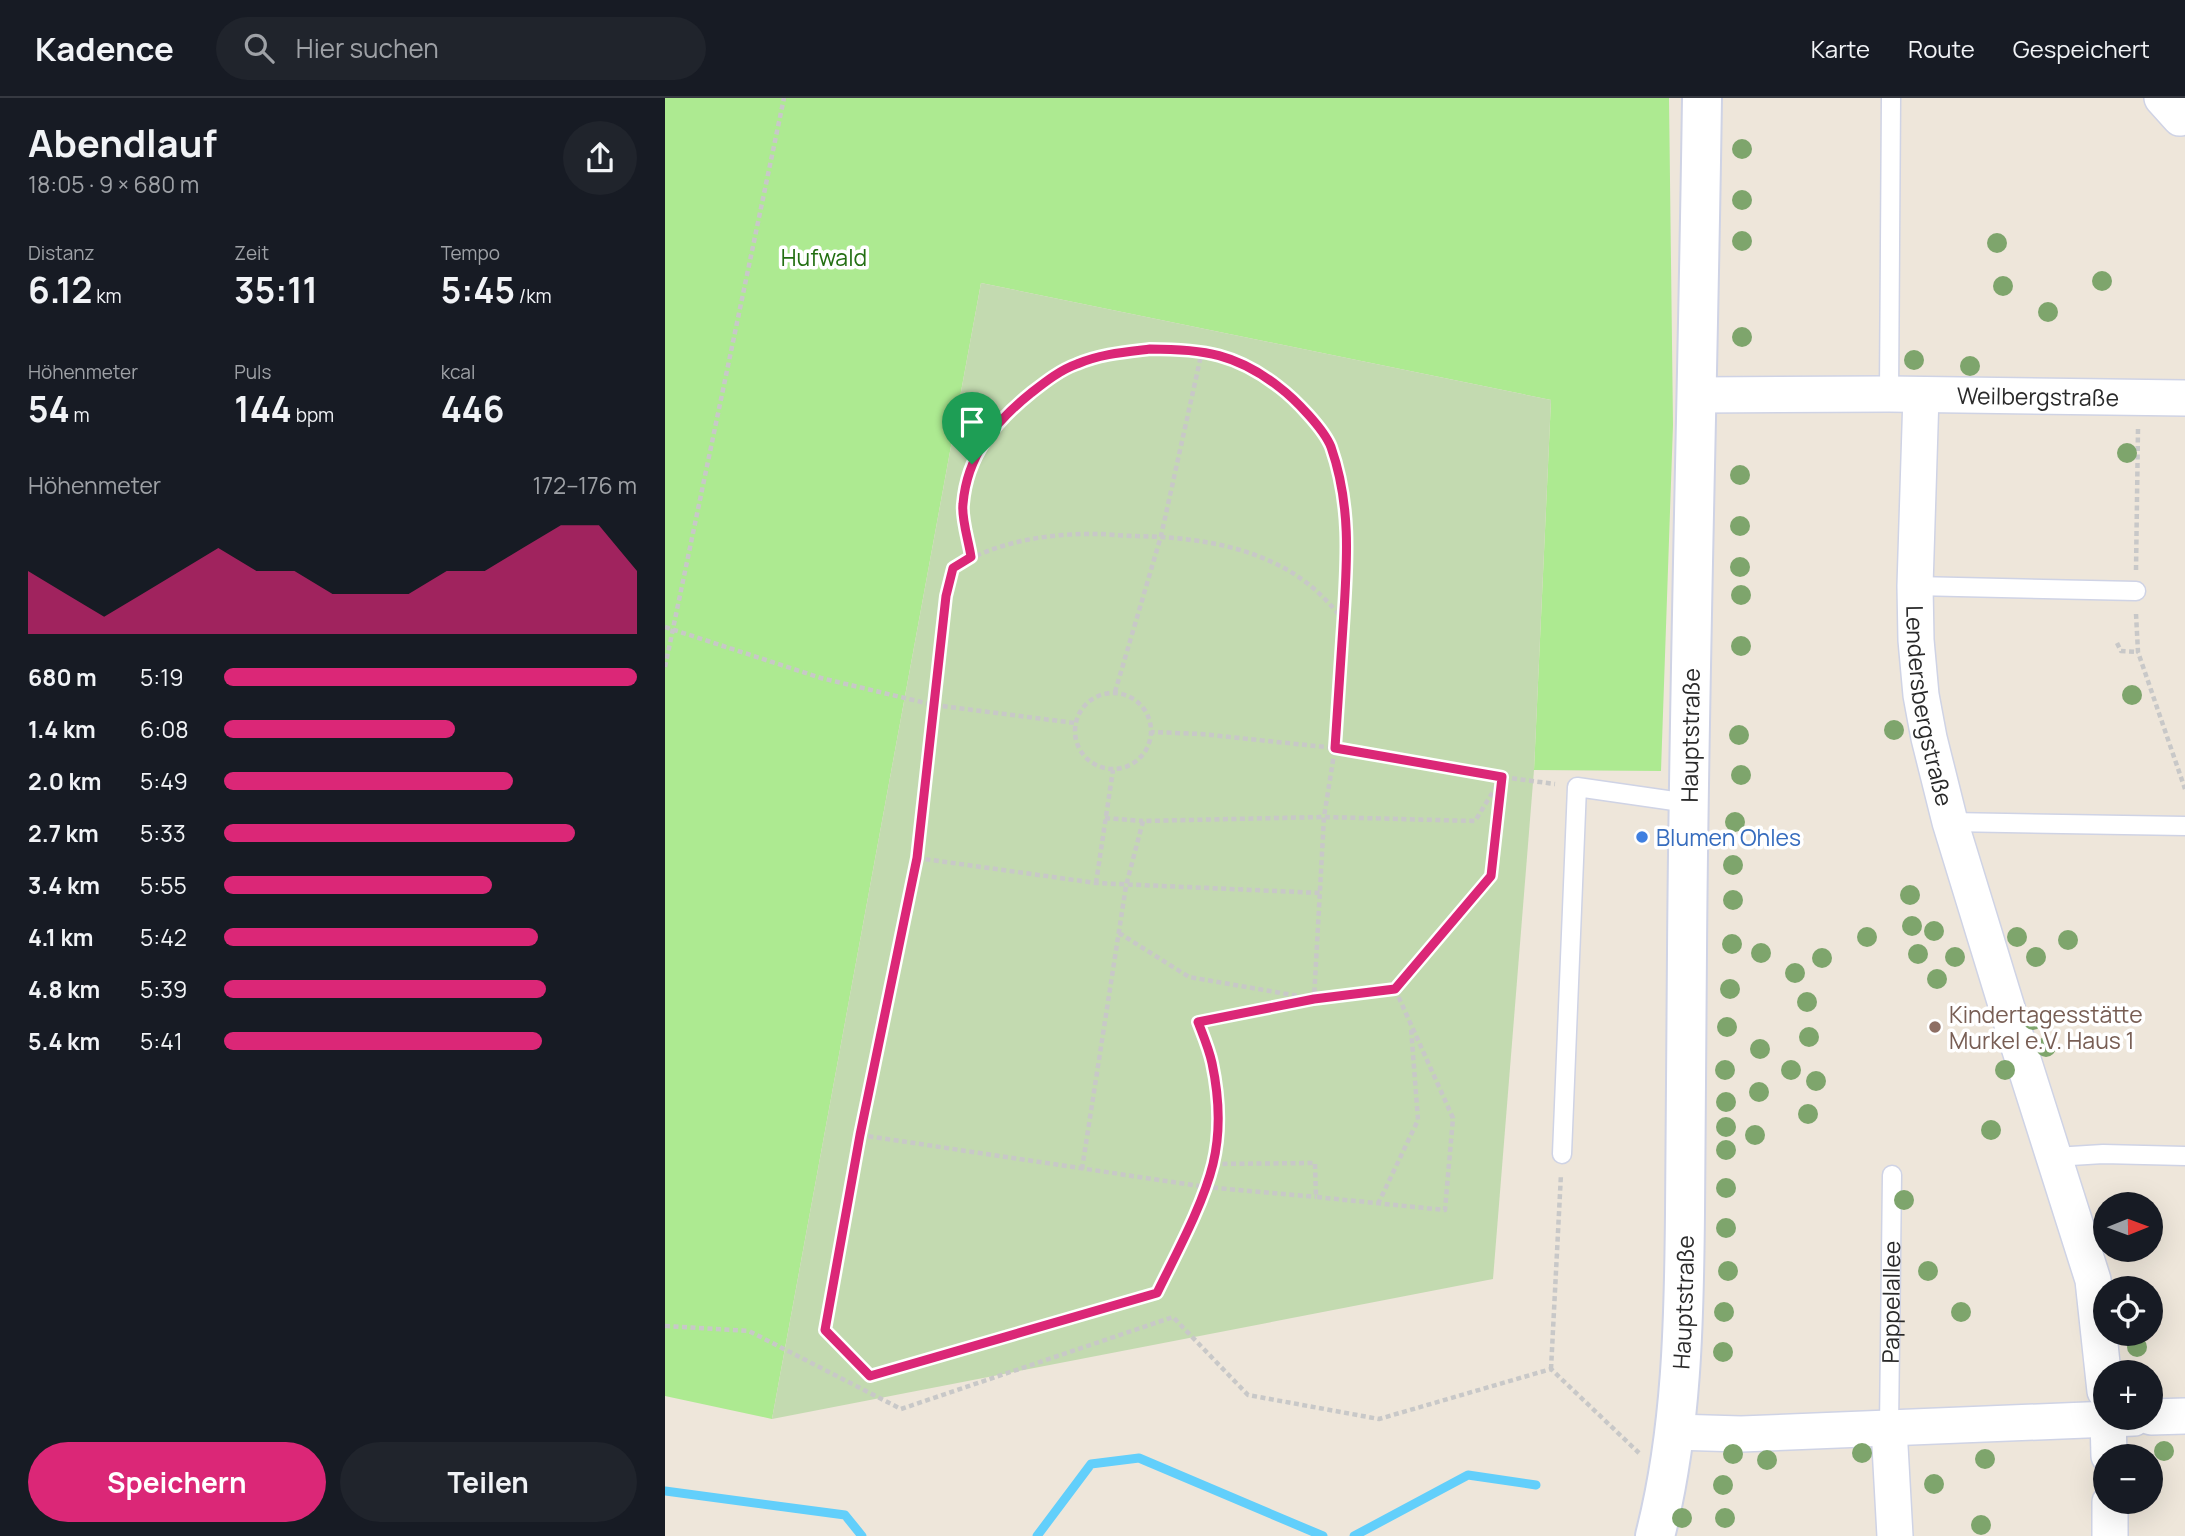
<!DOCTYPE html>
<html lang="de">
<meta charset="utf-8">
<style>
body{margin:0;font-family:Manrope,sans-serif;background:#20242c;color:#f1f3f6;height:100vh;display:flex;flex-direction:column;font-size:26px;white-space:nowrap}
*{box-sizing:border-box;margin:0}
p{font-size:23px;color:#9ea1a6}
.icon{flex:none;width:38px;height:38px;fill:none;stroke:currentColor;stroke-width:2;stroke-linecap:round;stroke-linejoin:round}
.map{position:relative;flex:1;overflow:hidden}
.panel{display:flex;flex-direction:column;background:#171b24;width:665px}
.panel>*{flex:none}
.needle{width:46px;rotate:89deg}
.buttons{position:absolute;left:1428px;top:1094px;display:grid;gap:14px}
.buttons a{display:grid;place-items:center;width:70px;height:70px;border-radius:50%;background:#171b24;box-shadow:0 7px 28px #0002;font-size:35px}
.pin{position:absolute;display:grid;place-items:center;width:60px;height:60px;color:#fff;margin:-72px -30px;border-radius:50% 50% 50% 0;rotate:-45deg;box-shadow:0 0 7px #0007}
.pin .icon{rotate:45deg}
.round{display:grid;place-items:center;flex:none;width:74px;height:74px;border-radius:37px;background:#20242c}
.overview{display:flex;align-items:center;justify-content:space-between;height:119px;padding:0 28px}
h1{font-size:38px;font-weight:700;line-height:52px}
.figures{display:grid;grid-template-columns:repeat(3,1fr);gap:10px;height:119px;padding:7px 28px}
.figures div{display:grid;align-content:center}
.figures b{font-size:35px;font-weight:700}
.figures small{font-size:19px;font-weight:400}
.figures p{font-size:19px}
.chart{height:196px;padding:14px 28px}
.chart p{display:flex;justify-content:space-between}
.chart svg{width:100%;height:126px;margin-top:7px;fill:#db2777;opacity:.7}
.cta{display:flex;gap:14px;margin-top:auto;padding:14px 28px}
.cta a{flex:1;height:80px;border-radius:42px;background:#db2777;color:#fff;font-size:28px;font-weight:700;line-height:80px;text-align:center}
.cta a+a{background:#20242c;color:#f1f3f6}
ul{padding:0 28px;list-style:none;font-size:23px}
li{display:grid;grid-template-columns:112px 84px 1fr;align-items:center;height:52px}
li i{height:18px;border-radius:9px;background:#db2777}
header{display:flex;align-items:center;gap:42px;box-sizing:border-box;height:98px;padding:0 35px;background:#171b24;border-bottom:2px solid #363941}
header strong{font-size:33px}
nav{display:flex;gap:38px;margin-inline-start:auto;font-size:24px}
.search{width:490px;height:63px;background:#20242c;display:flex;align-items:center;gap:18px;box-sizing:border-box;padding:0 24px;border-radius:38px;color:#9ea1a6;font-size:26px}
main{display:flex;flex:1;min-height:0}
.map>svg:first-child{display:block}
.green{fill:#adea91}
.cemetery{fill:#c3dab0}
.lines{fill:none;stroke-linecap:round;stroke-linejoin:round}
.stream{stroke:#62cffb;stroke-width:9}
.service-casing{stroke:#cfd3e5;stroke-width:21}
.minor-casing{stroke:#cfd3e5;stroke-width:38}
.tertiary-casing{stroke:#cfd3e5;stroke-width:42}
.path{stroke:#c8c8c8;stroke-width:4.5;stroke-dasharray:5 3.5;stroke-linecap:butt}
.service{stroke:#fff;stroke-width:18}
.minor{stroke:#fff;stroke-width:35}
.tertiary{stroke:#fff;stroke-width:38}
.tree{fill:#7ea56c}
.route-casing{stroke:#fff;stroke-width:14}
.route{stroke:#db2777;stroke-width:9}
.shop-dot{fill:#3f7fe0;stroke:#fff;stroke-width:2.5}
.education-dot{fill:#8d6e63;stroke:#fff;stroke-width:2.5}
.labels{text-anchor:middle;dominant-baseline:central;stroke-width:7;stroke-linejoin:round;paint-order:stroke}
.park-label{font-size:23px;fill:#236f12;stroke:#fff}
.street-label{font-size:23px;fill:#2a2a2a;stroke:#fff}
.shop-label{font-size:23px;fill:#366cbe;stroke:#fff;text-anchor:start}
.education-label{font-size:23px;fill:#785e54;stroke:#fff;text-anchor:start}
</style>
<header>
<strong>Kadence</strong>
<div class="search"><svg class="icon" aria-label="search" viewBox="0 0 24 24"><circle cx="10" cy="10" r="6"/><path d="M15 15l6 6"/></svg>Hier suchen</div>
<nav><a>Karte</a><a>Route</a><a>Gespeichert</a></nav>
</header>
<main>
<section class="panel">
<div class="overview"><div><h1>Abendlauf</h1><p>18:05 · 9 × 680 m</p></div><a class="round"><svg class="icon" aria-label="share" viewBox="0 0 24 24"><path d="M12 15V3M7 8l5-5 5 5M5 13v7h14v-7"/></svg></a></div>
<div class="figures">
<div><p>Distanz</p><b>6.12<small> km</small></b></div>
<div><p>Zeit</p><b>35:11</b></div>
<div><p>Tempo</p><b>5:45<small> /km</small></b></div>
</div>
<div class="figures">
<div><p>Höhenmeter</p><b>54<small> m</small></b></div>
<div><p>Puls</p><b>144<small> bpm</small></b></div>
<div><p>kcal</p><b>446</b></div>
</div>
<div class="chart"><p><span>Höhenmeter</span>172–176 m</p>
<svg viewBox="0 0 160 44" preserveAspectRatio="none"><path d="M0 44V22L10 30L20 38L30 30L40 22L50 14L60 22L70 22L80 30L90 30L100 30L110 22L120 22L130 14L140 6L150 6L160 22V44z"/></svg>
</div>
<ul>
<li><b>680 m</b>5:19<i style="width:100%"></i></li>
<li><b>1.4 km</b>6:08<i style="width:56%"></i></li>
<li><b>2.0 km</b>5:49<i style="width:70%"></i></li>
<li><b>2.7 km</b>5:33<i style="width:85%"></i></li>
<li><b>3.4 km</b>5:55<i style="width:65%"></i></li>
<li><b>4.1 km</b>5:42<i style="width:76%"></i></li>
<li><b>4.8 km</b>5:39<i style="width:78%"></i></li>
<li><b>5.4 km</b>5:41<i style="width:77%"></i></li>
</ul>
<div class="cta"><a>Speichern</a><a>Teilen</a></div>
</section>
<div class="map">
<svg width="1520" height="1438" viewBox="0 0 1520 1438">
<rect width="100%" height="100%" fill="#eee6da"/>
<!-- green -->
<path class="green" d="M0,0H1004L1008,327L996,673L869,672L886,302L316,185L107,1321L0,1298Z"/>
<!-- cemetery -->
<path class="cemetery" d="M316,185L886,302L869,672L828,1181L107,1321Z"/>
<g class="lines">
<!-- stream -->
<path class="stream" d="M0,1393L180,1417L197,1438
M372,1438L426,1366L474,1360L658,1438
M689,1438L803,1377L871,1387"/>
<!-- service casing -->
<g class="service-casing">
<g id="service">
<path d="M1224,296L1226,0"/>
<path d="M1250,488L1471,493"/>
<path d="M1285,724L1520,728"/>
<path d="M897,1056L912,689L1023,705"/>
<path d="M1390,1059L1438,1056L1520,1058"/>
<path id="s1" d="M1224,1330L1227,1077"/>
</g>
</g>
<!-- minor casing -->
<g class="minor-casing">
<g id="minor">
<path d="M1497,0L1515,20L1520,19"/>
<path id="s2" d="M1033,297L1224,296L1520,300"/>
<path id="s3" d="M1256,297L1250,488L1251,542L1256,597L1264,640L1285,724L1354,949L1428,1182L1440,1293"/>
<path d="M1486,1319L1520,1318"/>
<path d="M1443,1320L1444,1358"/>
<path d="M1224,1330L1230,1438"/>
<path d="M1009,1334L1076,1336L1469,1320"/>
<path d="M1445,1404V1438"/>
</g>
</g>
<!-- tertiary casing -->
<g class="tertiary-casing">
<g id="tertiary">
<path id="s4" d="M990,1438C1017,1333 1019,1223 1020,1115C1020,1028 1021,941 1022,854C1024,569 1033,285 1037,0"/>
</g>
</g>
<!-- path -->
<path class="path" d="M306,459L297,408L307,366L324,335L350,308L383,282L411,266L447,255L485,252L537,253L568,261L597,276L626,298L646,321L665,347L682,419L683,455L670,650L659,719L649,901
M1471,472L1473,331
M1471,516L1473,554L1520,691
M679,523C662,501 643,483 619,470C573,445 520,439 469,438C457,438 444,436 432,436C383,435 330,444 288,470L281,498L252,760L195,1037L160,1232L205,1278L492,1195C510,1156 538,1107 548,1066C557,1033 554,998 547,964C544,951 538,937 533,924L649,901L730,891
M0,529L156,580L269,607L410,625
M1452,545L1456,553L1473,554
M0,569L119,0
M450,594L496,438L537,253
M410 633a38 38 0 1 1 76 0a38 38 0 1 1-76 0Z
M440,720L478,723
M252,760L431,785L655,795
M431,785L448,672
M454,835L524,879L645,900
M195,1037L541,1089L651,1099
M549,1066L650,1065L651,1099L780,1112L788,1020L730,891L826,778L837,679L890,686
M417,1071L461,788L478,723L659,719L810,723L837,679L670,650L536,636L486,634
M713,1106L753,1022L746,930
M0,1228L84,1233L236,1311L508,1219L583,1297L714,1321L886,1271L974,1355
M886,1271L896,1076"/>
<!-- service -->
<use href="#service" class="service"/>
<!-- minor -->
<use href="#minor" class="minor"/>
<!-- tertiary -->
<use href="#tertiary" class="tertiary"/>
</g>
<!-- trees -->
<g class="tree">
<circle cx="1077" cy="51" r="10"/>
<circle cx="1077" cy="102" r="10"/>
<circle cx="1077" cy="143" r="10"/>
<circle cx="1332" cy="145" r="10"/>
<circle cx="1437" cy="183" r="10"/>
<circle cx="1338" cy="188" r="10"/>
<circle cx="1383" cy="214" r="10"/>
<circle cx="1077" cy="239" r="10"/>
<circle cx="1249" cy="262" r="10"/>
<circle cx="1305" cy="268" r="10"/>
<circle cx="1462" cy="355" r="10"/>
<circle cx="1075" cy="377" r="10"/>
<circle cx="1075" cy="428" r="10"/>
<circle cx="1075" cy="469" r="10"/>
<circle cx="1076" cy="497" r="10"/>
<circle cx="1076" cy="548" r="10"/>
<circle cx="1467" cy="597" r="10"/>
<circle cx="1229" cy="632" r="10"/>
<circle cx="1074" cy="637" r="10"/>
<circle cx="1076" cy="677" r="10"/>
<circle cx="1070" cy="724" r="10"/>
<circle cx="1068" cy="767" r="10"/>
<circle cx="1245" cy="797" r="10"/>
<circle cx="1068" cy="802" r="10"/>
<circle cx="1247" cy="828" r="10"/>
<circle cx="1269" cy="833" r="10"/>
<circle cx="1202" cy="839" r="10"/>
<circle cx="1352" cy="839" r="10"/>
<circle cx="1403" cy="842" r="10"/>
<circle cx="1067" cy="846" r="10"/>
<circle cx="1096" cy="855" r="10"/>
<circle cx="1253" cy="856" r="10"/>
<circle cx="1290" cy="859" r="10"/>
<circle cx="1371" cy="859" r="10"/>
<circle cx="1157" cy="860" r="10"/>
<circle cx="1130" cy="875" r="10"/>
<circle cx="1272" cy="881" r="10"/>
<circle cx="1065" cy="891" r="10"/>
<circle cx="1142" cy="904" r="10"/>
<circle cx="1368" cy="922" r="10"/>
<circle cx="1062" cy="929" r="10"/>
<circle cx="1144" cy="939" r="10"/>
<circle cx="1381" cy="949" r="10"/>
<circle cx="1095" cy="951" r="10"/>
<circle cx="1060" cy="972" r="10"/>
<circle cx="1126" cy="972" r="10"/>
<circle cx="1340" cy="972" r="10"/>
<circle cx="1151" cy="983" r="10"/>
<circle cx="1094" cy="994" r="10"/>
<circle cx="1061" cy="1004" r="10"/>
<circle cx="1143" cy="1016" r="10"/>
<circle cx="1061" cy="1029" r="10"/>
<circle cx="1326" cy="1032" r="10"/>
<circle cx="1090" cy="1037" r="10"/>
<circle cx="1061" cy="1052" r="10"/>
<circle cx="1061" cy="1090" r="10"/>
<circle cx="1239" cy="1102" r="10"/>
<circle cx="1061" cy="1130" r="10"/>
<circle cx="1063" cy="1173" r="10"/>
<circle cx="1263" cy="1173" r="10"/>
<circle cx="1059" cy="1214" r="10"/>
<circle cx="1296" cy="1214" r="10"/>
<circle cx="1472" cy="1249" r="10"/>
<circle cx="1058" cy="1254" r="10"/>
<circle cx="1499" cy="1353" r="10"/>
<circle cx="1197" cy="1355" r="10"/>
<circle cx="1068" cy="1356" r="10"/>
<circle cx="1320" cy="1361" r="10"/>
<circle cx="1102" cy="1362" r="10"/>
<circle cx="1269" cy="1386" r="10"/>
<circle cx="1058" cy="1387" r="10"/>
<circle cx="1017" cy="1420" r="10"/>
<circle cx="1060" cy="1420" r="10"/>
<circle cx="1316" cy="1427" r="10"/>
</g>
<g class="lines">
<!-- route casing -->
<g class="route-casing">
<path id="route" d="M485,251C539,251 572,256 614,289C630,301 659,331 666,349C687,409 682,466 678,528C675,569 673,609 670,650L837,679L826,778L730,891L649,901L533,924C538,937 544,951 547,965C554,998 556,1033 548,1066C538,1107 511,1156 492,1195L205,1278L160,1232L195,1037L252,760L281,498L288,470L306,459C304,444 296,420 298,406C302,357 330,324 366,295C380,284 395,272 412,266C435,256 460,254 485,251Z"/>
</g>
<!-- route -->
<use href="#route" class="route"/>
</g>
<!-- markers -->
<circle class="shop-dot" cx="977" cy="739" r="7"/>
<circle class="education-dot" cx="1270" cy="929" r="7"/>
<g class="labels">
<!-- park labels -->
<g class="park-label">
<text x="159" y="159">Hufwald</text>
</g>
<!-- street labels -->
<g class="street-label">
<text stroke="none"><textPath href="#s2" startOffset="340">Weilbergstraße</textPath></text>
<text stroke="none"><textPath href="#s3" startOffset="312">Lendersbergstraße</textPath></text>
<text stroke="none"><textPath href="#s4" startOffset="803">Hauptstraße</textPath></text>
<text stroke="none"><textPath href="#s4" startOffset="236">Hauptstraße</textPath></text>
<text stroke="none"><textPath href="#s1" startOffset="126">Pappelallee</textPath></text>
</g>
<!-- shop labels -->
<g class="shop-label">
<text x="991" y="739">Blumen Ohles</text>
</g>
<!-- education labels -->
<g class="education-label">
<text x="1284" y="916">Kindertagesstätte<tspan x="1284" dy="26">Murkel e.V. Haus 1</tspan></text>
</g>
</g>
</svg>
<div class="buttons">
<a><svg class="needle" viewBox="-14 -14 28 28"><path d="M0-13l5 13h-10z" fill="#e53935"/><path d="M0 13l5-13h-10z" fill="#9ea1a6"/></svg></a>
<a><svg class="icon" aria-label="locate" viewBox="0 0 24 24"><circle cx="12" cy="12" r="6"/><path d="M12 2v4M12 18v4M2 12h4M18 12h4"/></svg></a>
<a>+</a>
<a>−</a>
</div>
<div class="pin" style="left:307px;top:366px;background:#1e9e55"><svg class="icon" aria-label="arrive" viewBox="0 0 24 24"><path d="M6 21V4h12l-3 4 3 4H6"/></svg></div>
</div>
</main>
